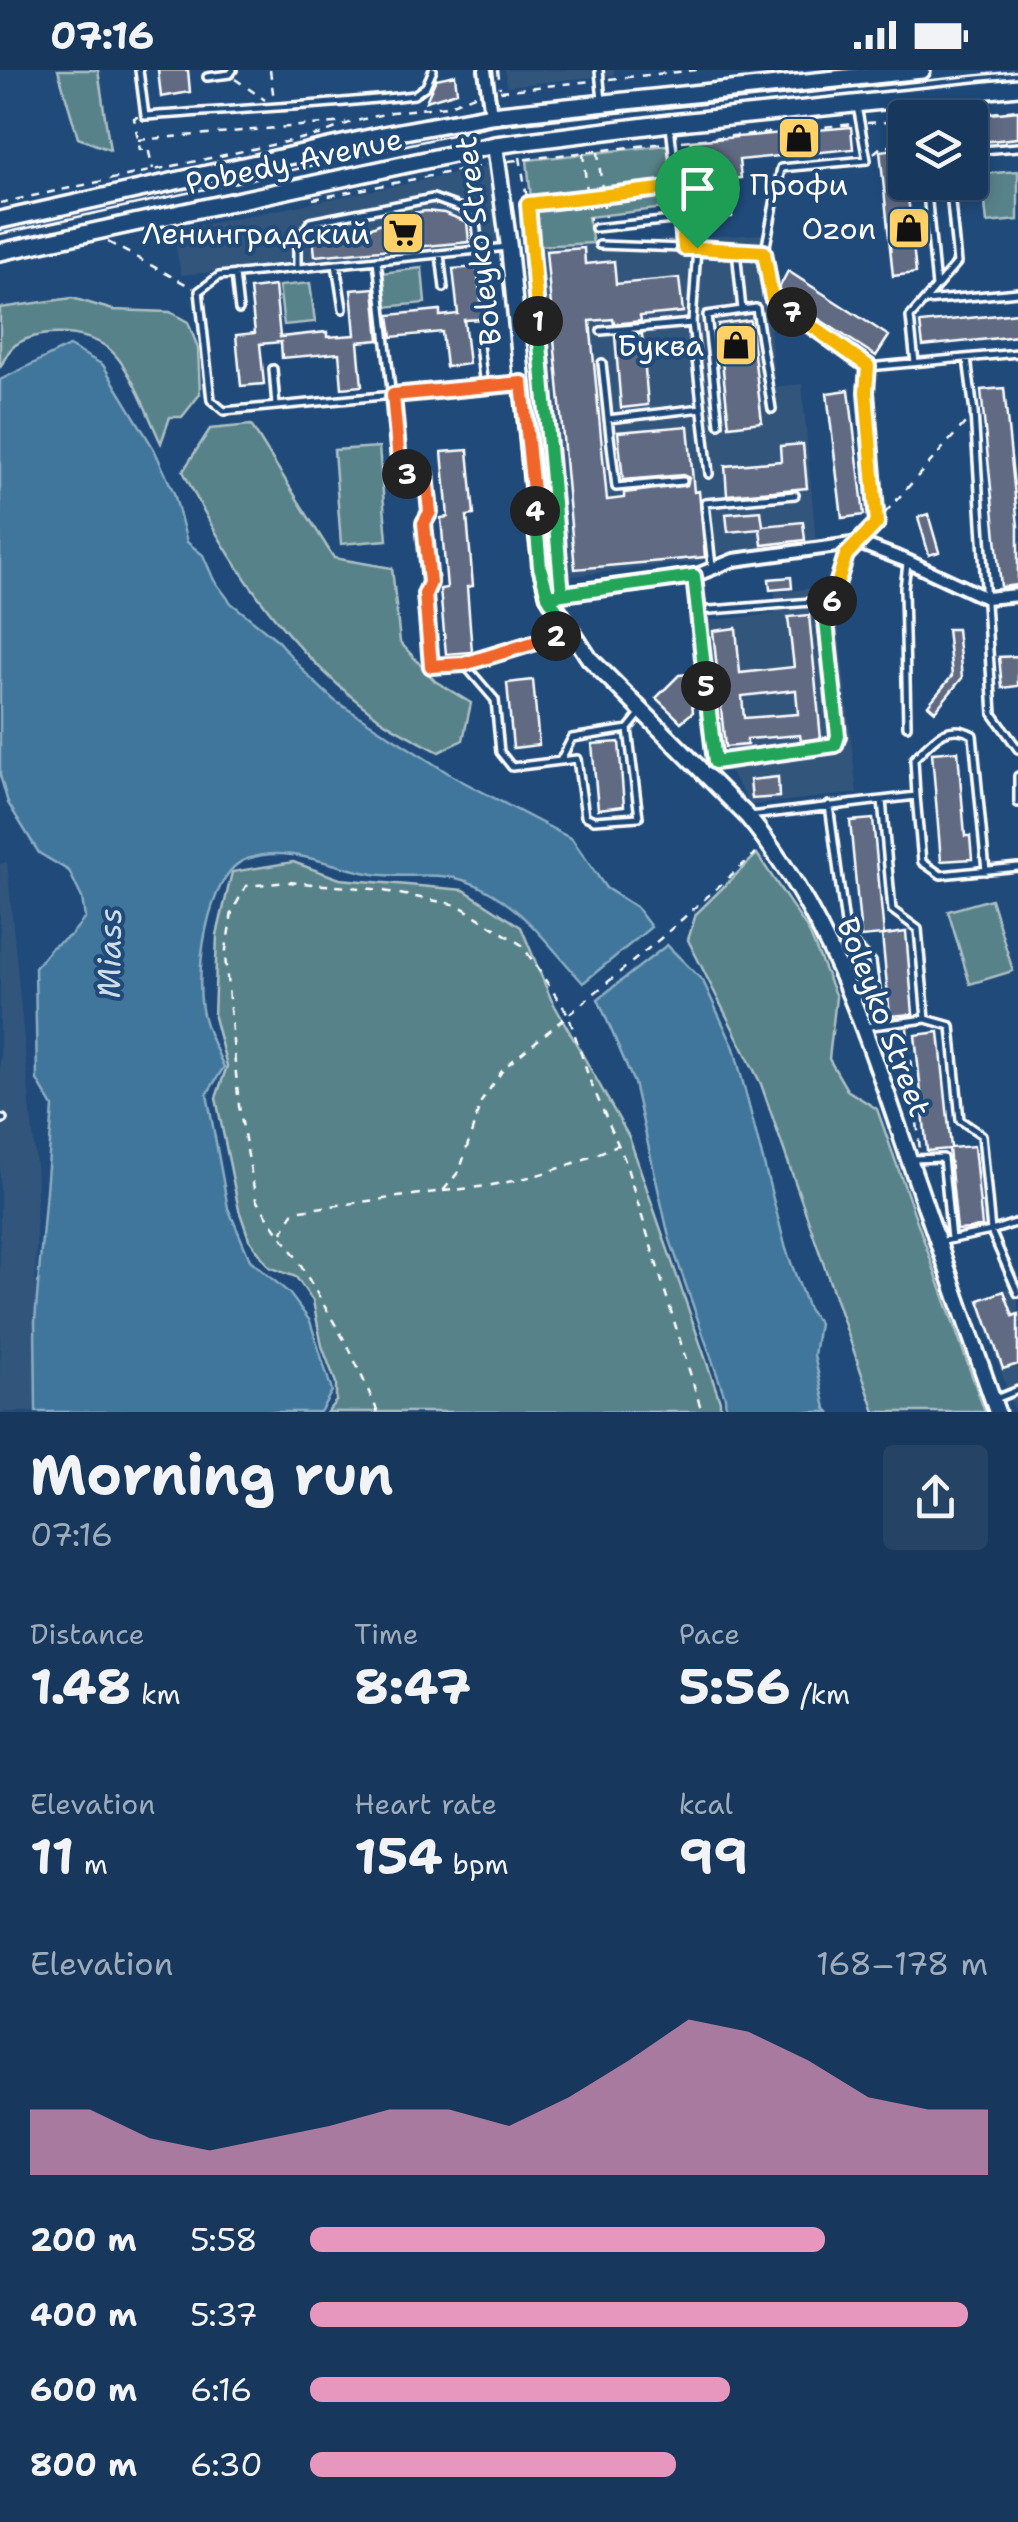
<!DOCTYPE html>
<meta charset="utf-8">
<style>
body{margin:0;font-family:"Shantell Sans",sans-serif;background:#244365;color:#f1f3f6;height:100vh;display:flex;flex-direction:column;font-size:38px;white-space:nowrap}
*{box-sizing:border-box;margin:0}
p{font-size:32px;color:#9eacbb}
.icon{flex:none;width:55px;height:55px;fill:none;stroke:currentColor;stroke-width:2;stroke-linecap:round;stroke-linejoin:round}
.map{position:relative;height:1342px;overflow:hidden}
.details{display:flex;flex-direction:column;background:#17385c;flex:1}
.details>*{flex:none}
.buttons{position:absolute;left:888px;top:30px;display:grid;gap:20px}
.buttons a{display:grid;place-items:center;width:100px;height:100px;border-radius:10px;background:#17385c;box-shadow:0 5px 15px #0003,0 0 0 2px #365272;font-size:50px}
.pin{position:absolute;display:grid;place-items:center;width:85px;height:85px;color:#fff;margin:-102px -42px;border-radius:50% 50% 50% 0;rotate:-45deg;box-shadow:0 0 10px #0007}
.pin .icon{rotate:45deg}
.km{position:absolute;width:50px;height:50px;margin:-25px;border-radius:50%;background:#222;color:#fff;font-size:28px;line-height:50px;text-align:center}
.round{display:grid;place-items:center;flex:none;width:105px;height:105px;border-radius:10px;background:#244365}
.headline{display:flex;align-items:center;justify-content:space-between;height:170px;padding:0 30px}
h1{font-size:55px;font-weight:700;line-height:75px}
.stats{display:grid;grid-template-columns:repeat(3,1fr);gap:15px;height:170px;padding:10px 30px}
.stats div{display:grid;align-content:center}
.stats b{font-size:50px;font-weight:700}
.stats small{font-size:28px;font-weight:400}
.stats p{font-size:28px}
.chart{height:280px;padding:20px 30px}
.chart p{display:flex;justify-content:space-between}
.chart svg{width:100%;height:180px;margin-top:10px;fill:#e797bd;opacity:.7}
ul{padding:0 30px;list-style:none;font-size:32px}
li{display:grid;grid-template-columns:160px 120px 1fr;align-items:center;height:75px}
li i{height:25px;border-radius:12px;background:#e797bd}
.status{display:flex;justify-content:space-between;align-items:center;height:70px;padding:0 50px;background:#17385c;direction:ltr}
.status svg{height:28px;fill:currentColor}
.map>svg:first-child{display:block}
.built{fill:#33547c}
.green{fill:#598289;stroke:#acc0c4;stroke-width:2.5}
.water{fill:#3f769b;stroke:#8cadc3;stroke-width:2.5}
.building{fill:#616b82;stroke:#fff;stroke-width:2.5;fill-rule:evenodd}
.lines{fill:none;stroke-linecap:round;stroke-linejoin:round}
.lane-casing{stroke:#fff;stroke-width:12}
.street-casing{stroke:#fff;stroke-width:18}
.secondary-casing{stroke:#fff;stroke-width:21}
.primary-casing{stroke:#fff;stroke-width:22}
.path{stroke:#fff;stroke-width:2.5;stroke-dasharray:8 8;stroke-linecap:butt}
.lane{stroke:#1f4a7a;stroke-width:5}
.street{stroke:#1f4a7a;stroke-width:10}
.secondary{stroke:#1f4a7a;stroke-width:14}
.primary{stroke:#1f4a7a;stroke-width:15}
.tram{stroke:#fff;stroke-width:2.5}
.split-1-casing{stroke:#fff;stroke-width:20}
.split-2-casing{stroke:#fff;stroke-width:20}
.split-3-casing{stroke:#fff;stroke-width:20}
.split-4-casing{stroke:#fff;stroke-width:20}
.split-5-casing{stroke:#fff;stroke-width:20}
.split-6-casing{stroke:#fff;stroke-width:20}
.split-7-casing{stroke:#fff;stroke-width:20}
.split-8-casing{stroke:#fff;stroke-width:20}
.split-1{stroke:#f5b400;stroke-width:12}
.split-2{stroke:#22a559;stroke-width:12}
.split-3{stroke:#f0652b;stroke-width:12}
.split-4{stroke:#f0652b;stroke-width:12}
.split-5{stroke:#22a559;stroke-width:12}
.split-6{stroke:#22a559;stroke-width:12}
.split-7{stroke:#f5b400;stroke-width:12}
.split-8{stroke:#f5b400;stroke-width:12}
.labels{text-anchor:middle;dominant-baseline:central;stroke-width:8;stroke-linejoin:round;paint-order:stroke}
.street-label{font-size:30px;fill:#fff;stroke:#1f4a7a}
.poi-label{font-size:30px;fill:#fff;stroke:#1f4a7a;text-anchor:end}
.water-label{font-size:32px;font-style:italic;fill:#cfdde6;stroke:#1f4a7a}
</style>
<div class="status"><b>07:16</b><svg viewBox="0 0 49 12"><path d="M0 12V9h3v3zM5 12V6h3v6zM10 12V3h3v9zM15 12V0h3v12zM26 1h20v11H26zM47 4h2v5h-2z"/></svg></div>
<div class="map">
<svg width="1018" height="1342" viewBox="0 0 1018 1342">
<rect width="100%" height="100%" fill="#1f4a7a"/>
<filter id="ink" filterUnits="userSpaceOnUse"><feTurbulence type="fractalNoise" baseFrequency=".01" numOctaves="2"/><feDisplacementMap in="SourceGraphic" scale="20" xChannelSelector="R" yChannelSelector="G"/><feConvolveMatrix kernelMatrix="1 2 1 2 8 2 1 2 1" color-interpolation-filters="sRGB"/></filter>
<g filter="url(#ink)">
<!-- built -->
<path class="built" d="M505,0H614V5L507,16Z
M488,97L497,173L181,205L173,161Z
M762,164L775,317L802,314L816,473L712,484L702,491L571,506L536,176Z
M834,516L857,723L751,735L715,678L704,551L775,544V522Z
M7,792L37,1106L34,1342H0V794Z
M1018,1215V1342H1015L976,1229Z"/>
<!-- green -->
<path class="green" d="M58,0H98L110,80L78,68Z
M668,75L674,137L588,147L593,173L536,176L527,90Z
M1018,101V150L987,153L982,104Z
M422,198L425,233L385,237L381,203Z
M310,213L315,252L284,255L279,216Z
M72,228L113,240L170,242L188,252L198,278L200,324L182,347H170L161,373C149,348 130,295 108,278C85,260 33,258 12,278C7,283 3,292 0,298V238Z
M251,355L334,488L392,498L400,572L435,611L471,633L463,670L439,682C417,670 392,659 372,643C289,580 228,494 183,401L210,359Z
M379,377L387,470L341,474L334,380Z
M757,784L808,860L836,927L829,989L847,1020L877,1039L985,1342H875L761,1014L688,870L696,844Z
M293,792L340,809L464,820L521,857L551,929L629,1067L720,1331V1342H327L336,1331V1313L322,1276L313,1231L296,1207L269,1197L249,1169L239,1140L216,1028L227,996L214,947L217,865L232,802Z
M991,829L1013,901L970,914L948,841Z"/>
<!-- water -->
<path class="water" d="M69,276L103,295L154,379L174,423L187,472L203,485L214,510L231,533L276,569L309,607L335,631L456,708L572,769L606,818L636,837L651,857L583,913C553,880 525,840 484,819C445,797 414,810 373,804C332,797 289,774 247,789C206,802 193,912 204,948C208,965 217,981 224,997L207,1024L228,1138L250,1190L289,1223L310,1251L332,1321L320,1342H36L35,1251L53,1037L37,1010L35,898L51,878L71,865L85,848L82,828L69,801L39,783L8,733L0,705V310Z
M667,875L703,911L734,978L786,1179L808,1239L819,1253L814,1285L826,1338L830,1342H726L725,1327L669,1167L634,1013L598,929Z"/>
<!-- building -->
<path class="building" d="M158,0H188L190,22L161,27Z
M455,5L457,22L426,31L436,9Z
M1018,41V68L970,73V46Z
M851,57L853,79L739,90L741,108L728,109L732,147L702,150L691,71Z
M903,78L916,203L893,206L880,81Z
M426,141L444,143L467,152L469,172L315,186L313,166L363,161L399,145Z
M584,178L585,194L614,191L616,214L679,208L683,242L640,246L641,251L614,254L613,249L590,251L607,430L624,428V423L687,415L689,408L683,405L623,410L618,362L688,356L694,422L699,421L705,487L575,499L546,181Z
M477,197L483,249L464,250L469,294L446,297L442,262L392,267L389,245L440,240V246L458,244L453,199Z
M788,201L889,266L876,286L777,222Z
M275,216L280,267L327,262V267L355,265L351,220L374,218L379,270L358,272L362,316L342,318L339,283L282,288L281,272L260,274L264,314L241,316L236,265L255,263L250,219Z
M1018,243V266L923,276L920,253Z
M750,250L762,352L729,356L718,254Z
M642,264L648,335L621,338L615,266Z
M1004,318L1018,456V515L1001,517L981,320Z
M849,320L864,445L842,448L827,323Z
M803,374L807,418L727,425L725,396L781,391L780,376Z
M468,380L474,445L467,446L473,516L467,517L472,582L446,584L440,519L447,518L441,448L448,447L442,382Z
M761,441L763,456L803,452L805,470L762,475L760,459L728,462L726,444Z
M928,444L939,482L929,485L918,447Z
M791,507L792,518L770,520L769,509Z
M809,545L821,669L801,671L800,665L747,669V675L725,677L713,561L736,558L740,603L794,597L788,547ZM796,620L798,644L744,648L742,626Z
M947,559H957L962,608L935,641L928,635L952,606Z
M1018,586V616L1002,618L999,587Z
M689,604L693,642L681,652L656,628L679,605Z
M533,610L539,675L513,678L507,613Z
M619,672L624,736L598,739L592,674Z
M958,681L965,766H970L972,789L941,791L932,683Z
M778,707L779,727L752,729L750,710Z
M873,749L884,865L906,862L913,944L890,946L882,865L861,867L850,751Z
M939,962L951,1078L974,1076L982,1156L970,1159L957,1160L949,1079L927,1081L915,965Z
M1004,1221L1013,1246L1018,1244V1294L1003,1299L979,1230Z"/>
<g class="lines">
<!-- lane casing -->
<g class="lane-casing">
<path id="lane" d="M139,0L145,46C235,39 324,36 414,25L426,16L433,0
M599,0L602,31
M207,7L230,4L233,0
M912,31L914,48
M670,56L684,178L765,181L781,98L867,90L857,36
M970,81L1018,77
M926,112L936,217
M595,158L682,149
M599,175L684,178
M508,177L219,206L199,221L211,330L224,341L519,313
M697,178L692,253L709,404
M736,180L742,240
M765,181L772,228L868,297L1018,283
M440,184L444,218
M377,190L400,403L426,405L430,442L424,453L430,513L425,524L431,596L464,594L495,630L500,682L512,697L577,689L585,746L594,750L639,747L628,659
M336,194L343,239
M297,198V172L310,152L433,128L475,143L479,180
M235,204L239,240
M926,231L1018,222
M601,261L692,253
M479,275L484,317
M967,288L974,342L993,644L1018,679
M602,293L608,349
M915,293L910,247L957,193L949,112
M868,297L865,322L877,453
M273,299L276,336
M719,354L707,245L756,238L772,339
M683,411L616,417L608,349L702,338
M907,494L904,518L907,656
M712,496L705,433L795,425
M694,506L715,692
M698,541L824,531L837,665L835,675L828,678L715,692L706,702
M464,594L569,562
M560,691L572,668L628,659L640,644
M1018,706V733
M916,726L914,689C932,671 947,650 973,665L986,801
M882,730L916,726L922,792L941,805L1018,797
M829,735L847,869L872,892L881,954
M750,746L882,730L892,840L918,859L926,949
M864,957L926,949L951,956L960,1050L982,1065L991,1161L1018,1223
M0,1049H3
M912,1089L943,1088L951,1169
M939,1172L991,1161L1018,1152
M993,1330L1018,1320"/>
</g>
<!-- street casing -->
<g class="street-casing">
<path id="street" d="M485,0L491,45
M548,525L694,506L734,490L859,473L907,491L986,528L1018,525"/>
</g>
<!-- secondary casing -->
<g class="secondary-casing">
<path id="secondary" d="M495,75L509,177L538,471L548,525L589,588L747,746C830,846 868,968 909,1089C938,1174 968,1258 997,1342"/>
</g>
<!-- primary casing -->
<g class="primary-casing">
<path id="primary" d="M0,150L383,65L491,45L922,0
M0,182L495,75L670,53L1018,17"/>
</g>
<!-- path -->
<path class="path" d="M270,0L274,30
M498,0L500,18
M235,9L265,30
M609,9L697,0
M500,21L592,11
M138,47L134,48L140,80L148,78L153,99
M943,48L1018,40
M867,53L905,51
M138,70L346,52
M682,71L854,54
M598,82L605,147
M583,83L590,150
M874,83L881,77L905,74
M520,87L528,134L561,512
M509,91L665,73
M313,129L486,95
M0,133L318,65L352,52L392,42L447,36L477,24
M528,134L668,119
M108,172L193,218
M885,443L966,352
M832,531L845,486
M907,958L920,1080
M443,1121C506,1116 560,1102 617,1075
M282,1163L294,1141L443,1121L460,1100L481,1032L504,998L661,868L756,783
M378,1342L349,1278L294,1184L256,1130L239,1036L225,886L232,842L246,816L288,812L373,819L458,835L522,875L568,944L590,1011L624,1088L702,1342"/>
<!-- lane -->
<use href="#lane" class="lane"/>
<!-- street -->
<use href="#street" class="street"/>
<!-- secondary -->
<use href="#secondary" class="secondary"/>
<!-- primary -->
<use href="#primary" class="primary"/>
<!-- tram -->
<path class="tram" d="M0,164L493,56L1018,1"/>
</g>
</g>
<g class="lines" filter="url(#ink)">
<!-- split-1 casing -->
<g class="split-1-casing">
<path id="split-1" d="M538,251L528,134L679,117L684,178H697"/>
</g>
<!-- split-2 casing -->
<g class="split-2-casing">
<path id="split-2" d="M538,251L562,524L548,526L569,562L556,566"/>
</g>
<!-- split-3 casing -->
<g class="split-3-casing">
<path id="split-3" d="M407,404H426L430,442L424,453L430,513L425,524L431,596L464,594L556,566"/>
</g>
<!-- split-4 casing -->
<g class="split-4-casing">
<path id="split-4" d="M407,404L400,403L393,325L522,313L535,441"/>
</g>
<!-- split-5 casing -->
<g class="split-5-casing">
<path id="split-5" d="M535,441L540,497L548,526L694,506L706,616"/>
</g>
<!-- split-6 casing -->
<g class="split-6-casing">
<path id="split-6" d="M706,616L715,692L835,675L838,666L826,551L832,531"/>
</g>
<!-- split-7 casing -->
<g class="split-7-casing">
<path id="split-7" d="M792,242L868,296L866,322L877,453L846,485L832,531"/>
</g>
<!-- split-8 casing -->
<g class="split-8-casing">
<path id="split-8" d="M697,178L764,182L772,228L792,242"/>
</g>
<!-- split-1 -->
<use href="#split-1" class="split-1"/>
<!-- split-2 -->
<use href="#split-2" class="split-2"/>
<!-- split-3 -->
<use href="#split-3" class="split-3"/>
<!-- split-4 -->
<use href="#split-4" class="split-4"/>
<!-- split-5 -->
<use href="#split-5" class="split-5"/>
<!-- split-6 -->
<use href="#split-6" class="split-6"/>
<!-- split-7 -->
<use href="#split-7" class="split-7"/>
<!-- split-8 -->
<use href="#split-8" class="split-8"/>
</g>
<!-- icons -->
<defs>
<g id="shop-square" transform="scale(2.25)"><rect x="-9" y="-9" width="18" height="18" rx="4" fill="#ffd166" stroke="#1f4a7a"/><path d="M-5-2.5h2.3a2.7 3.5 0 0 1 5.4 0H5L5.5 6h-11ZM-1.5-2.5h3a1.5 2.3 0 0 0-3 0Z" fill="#111"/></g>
<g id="supermarket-square" transform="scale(2.25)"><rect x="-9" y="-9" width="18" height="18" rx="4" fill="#ffd166" stroke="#1f4a7a"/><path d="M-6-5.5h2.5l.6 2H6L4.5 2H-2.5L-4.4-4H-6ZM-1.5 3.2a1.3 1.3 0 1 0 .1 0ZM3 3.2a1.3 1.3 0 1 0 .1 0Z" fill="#111"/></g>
</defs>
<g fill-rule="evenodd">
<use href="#shop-square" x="799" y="68"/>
<use href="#shop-square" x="909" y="158"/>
<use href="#supermarket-square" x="403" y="163"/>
<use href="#shop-square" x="736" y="275"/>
</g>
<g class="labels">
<!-- street labels -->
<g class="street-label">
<text transform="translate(294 91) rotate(-12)">Pobedy Avenue</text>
<text transform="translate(478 171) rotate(-97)">Boleyko Street</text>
<text transform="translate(884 947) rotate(69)">Boleyko Street</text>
</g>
<!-- poi labels -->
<g class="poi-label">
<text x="799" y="114" text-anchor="middle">Профи</text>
<text x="876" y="158">Ozon</text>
<text x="370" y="163">Ленинградский</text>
<text x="704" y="275">Буква</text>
</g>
<!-- water labels -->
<g class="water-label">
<text transform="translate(109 883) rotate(-89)">Miass</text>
</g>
</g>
</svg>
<div class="buttons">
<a><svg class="icon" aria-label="layers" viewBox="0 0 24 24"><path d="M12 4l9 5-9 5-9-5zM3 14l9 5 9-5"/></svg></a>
</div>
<div class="pin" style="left:697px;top:178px;background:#1e9e55"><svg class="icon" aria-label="arrive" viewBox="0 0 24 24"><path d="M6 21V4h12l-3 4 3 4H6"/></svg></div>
<b class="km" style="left:538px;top:251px">1</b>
<b class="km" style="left:556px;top:566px">2</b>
<b class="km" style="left:407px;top:404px">3</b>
<b class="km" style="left:535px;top:441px">4</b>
<b class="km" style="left:706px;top:616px">5</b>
<b class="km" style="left:832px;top:531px">6</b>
<b class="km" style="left:792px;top:242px">7</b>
</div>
<section class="details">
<div class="headline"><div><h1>Morning run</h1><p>07:16</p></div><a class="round"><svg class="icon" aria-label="share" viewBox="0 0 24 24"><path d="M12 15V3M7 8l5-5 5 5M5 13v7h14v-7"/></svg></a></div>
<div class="stats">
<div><p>Distance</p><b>1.48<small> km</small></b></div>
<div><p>Time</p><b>8:47</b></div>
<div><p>Pace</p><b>5:56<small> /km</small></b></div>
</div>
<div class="stats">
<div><p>Elevation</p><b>11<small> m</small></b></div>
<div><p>Heart rate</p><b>154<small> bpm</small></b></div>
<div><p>kcal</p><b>99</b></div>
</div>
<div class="chart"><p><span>Elevation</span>168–178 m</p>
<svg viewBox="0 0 160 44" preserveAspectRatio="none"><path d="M0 44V28L10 28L20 35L30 38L40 35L50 32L60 28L70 28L80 32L90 25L100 16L110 6L120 9L130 16L140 25L150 28L160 28V44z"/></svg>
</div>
<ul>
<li><b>200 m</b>5:58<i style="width:76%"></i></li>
<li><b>400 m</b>5:37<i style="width:97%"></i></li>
<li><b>600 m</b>6:16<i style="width:62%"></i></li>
<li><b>800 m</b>6:30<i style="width:54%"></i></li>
</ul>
</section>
